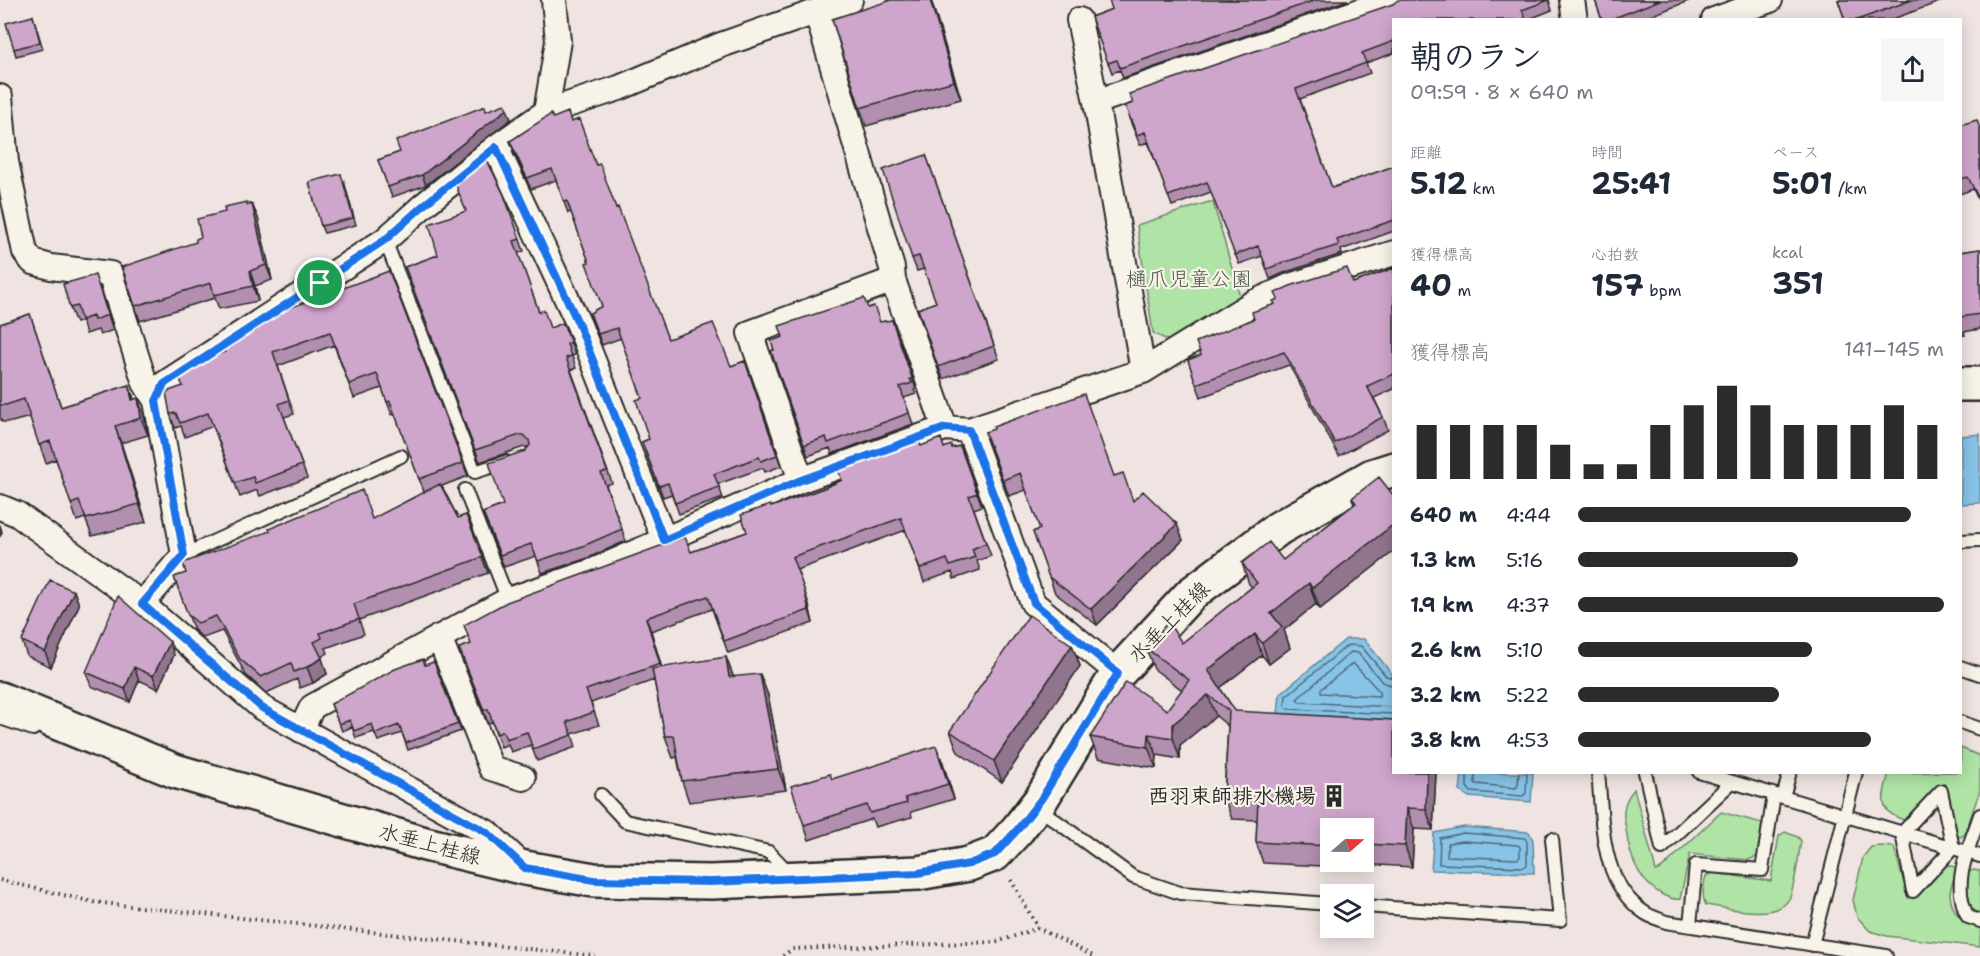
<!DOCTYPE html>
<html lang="ja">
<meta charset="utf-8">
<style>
body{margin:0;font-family:"Shantell Sans","Klee One",sans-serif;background:#f6f6f7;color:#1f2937;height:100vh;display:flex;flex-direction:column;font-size:22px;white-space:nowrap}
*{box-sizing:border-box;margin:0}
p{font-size:20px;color:#747a83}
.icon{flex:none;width:33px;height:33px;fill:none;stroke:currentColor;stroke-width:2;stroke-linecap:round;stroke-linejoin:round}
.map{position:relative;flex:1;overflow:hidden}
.drawer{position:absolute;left:1392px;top:18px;width:570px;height:756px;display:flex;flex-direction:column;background:#fff;border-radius:0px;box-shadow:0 3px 15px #0003}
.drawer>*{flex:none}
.needle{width:39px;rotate:70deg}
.tools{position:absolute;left:1320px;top:818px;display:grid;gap:12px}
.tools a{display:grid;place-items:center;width:54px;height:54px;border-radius:0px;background:#fff;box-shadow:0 3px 15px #0003;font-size:30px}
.pin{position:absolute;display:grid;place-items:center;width:51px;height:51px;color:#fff;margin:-26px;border:3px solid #fff;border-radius:50%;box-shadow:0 2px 6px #0007}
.round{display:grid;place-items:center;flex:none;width:63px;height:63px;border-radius:0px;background:#f6f6f7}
.headline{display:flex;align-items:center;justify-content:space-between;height:102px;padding:0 18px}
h1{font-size:33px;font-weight:700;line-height:45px}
.figures{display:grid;grid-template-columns:repeat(3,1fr);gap:9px;height:102px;padding:6px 18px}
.figures div{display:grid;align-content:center}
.figures b{font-size:30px;font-weight:700}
.figures small{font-size:16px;font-weight:400}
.figures p{font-size:16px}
.chart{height:168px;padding:12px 18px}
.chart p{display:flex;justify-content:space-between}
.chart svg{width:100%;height:108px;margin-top:6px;stroke:#2b2b2b;stroke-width:6}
ul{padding:0 18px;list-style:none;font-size:20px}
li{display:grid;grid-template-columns:96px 72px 1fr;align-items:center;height:45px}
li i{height:15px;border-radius:8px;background:#2b2b2b}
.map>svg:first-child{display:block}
.green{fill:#afe4a6;stroke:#6d8868;stroke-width:1.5}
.water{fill:#88c4e8;stroke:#63879c;stroke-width:1.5}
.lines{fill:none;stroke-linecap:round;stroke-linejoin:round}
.shore{stroke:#506877;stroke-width:1.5}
.lane-casing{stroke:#2b2b2b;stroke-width:16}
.street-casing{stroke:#2b2b2b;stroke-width:28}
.secondary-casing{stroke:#2b2b2b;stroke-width:38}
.path{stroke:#2b2b2b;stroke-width:4;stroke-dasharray:1.5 4.5;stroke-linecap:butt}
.lane{stroke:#f7f3e8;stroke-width:12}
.street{stroke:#f7f3e8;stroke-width:24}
.secondary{stroke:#f7f3e8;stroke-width:33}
.wall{fill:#b28faf;stroke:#2b2b2b;stroke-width:1.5;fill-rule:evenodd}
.shaded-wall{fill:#91748e;stroke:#2b2b2b;stroke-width:1.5}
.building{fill:#cfa6cb;stroke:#2b2b2b;stroke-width:1.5}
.route-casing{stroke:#fff;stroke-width:12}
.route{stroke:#1a73e8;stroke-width:8}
.labels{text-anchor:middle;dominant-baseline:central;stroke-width:4.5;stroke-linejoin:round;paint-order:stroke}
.park-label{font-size:21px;fill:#4c594a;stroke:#f7f3e8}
.street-label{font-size:21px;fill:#2b2b2b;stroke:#f7f3e8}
.poi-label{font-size:21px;font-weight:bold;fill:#2b2b2b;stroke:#f7f3e8;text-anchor:end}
</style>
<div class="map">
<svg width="1980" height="956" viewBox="0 0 1980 956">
<rect width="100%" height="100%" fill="#efe4e2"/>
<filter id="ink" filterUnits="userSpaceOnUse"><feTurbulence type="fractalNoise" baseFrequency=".0167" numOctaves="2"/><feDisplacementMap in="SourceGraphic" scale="12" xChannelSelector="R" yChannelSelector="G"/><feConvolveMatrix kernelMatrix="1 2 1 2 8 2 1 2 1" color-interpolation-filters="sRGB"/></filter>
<g filter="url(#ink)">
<!-- green -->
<path class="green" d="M1209,202H1213L1241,300L1171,342L1153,333L1137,225Z
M1961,748L1980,756V790L1965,834L1961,837L1957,836L1942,785L1904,820C1876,811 1883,796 1889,773L1960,772Z
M1634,789L1656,871L1661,869L1721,812L1762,823L1757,857L1748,860L1690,854L1680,899C1674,900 1669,898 1663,895C1638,882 1629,855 1626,829C1625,823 1623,816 1624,810C1625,802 1629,795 1634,789Z
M1785,832L1798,837L1801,841C1798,859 1796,880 1790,897C1780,922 1727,908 1706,905C1701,896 1703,886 1706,876L1712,873L1771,881L1779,836Z
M1881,846L1894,847L1908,898H1912L1946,864L1957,868C1955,876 1951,885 1950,893C1950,909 1963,927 1980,927V947L1887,936L1870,931L1857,917L1853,900L1863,857L1871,847Z
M1973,870L1980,871V914L1967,905L1964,893L1967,874Z"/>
<!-- water -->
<path class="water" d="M1980,434V503L1961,504V436Z
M1346,639H1364L1393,675V720L1278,714L1280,694Z
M1462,773H1533L1531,802L1469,797L1460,791Z
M1464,827L1529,832L1533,840L1534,873L1431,870L1434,833Z"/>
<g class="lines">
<!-- shore -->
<path class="shore" d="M1353,663L1380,692L1379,696L1321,693V689Z
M1394,678L1386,676L1361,646L1348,645L1286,696L1285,706L1288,709L1394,714
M1394,686L1382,682L1358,653L1351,652L1297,699L1300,702L1394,707
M1467,772V787L1471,792L1523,796L1526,793L1527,772
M1475,772V782L1476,784L1516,788L1518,785L1519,772
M1464,833L1525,838L1527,842V865L1524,867L1439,864L1440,838Z
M1463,841L1518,845L1520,847V857L1517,859L1447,856L1448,843Z"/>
<!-- lane casing -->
<g class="lane-casing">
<path id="lane" d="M385,240L475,472L506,462
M465,490L508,600
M1960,541L1980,540
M184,555L401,456
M1960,667L1980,674
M0,718L33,729
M1960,722L1980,729
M1598,772C1603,822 1599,882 1645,913C1651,917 1659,919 1666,922L1886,956
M1645,772L1662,848L1732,782
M1699,772L1980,856
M1941,791L1953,848L1913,891L1902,833Z
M601,795L625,821L769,852L791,875
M1783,797L1790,772
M1037,807L1133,877L1180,893L1330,904
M1980,815C1969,849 1950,883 1968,917L1980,921
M1364,906L1560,920L1552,839
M1690,925L1696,865L1762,870L1774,795
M1812,945L1856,772"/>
</g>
<!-- street casing -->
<g class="street-casing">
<path id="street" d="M1572,0L1575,20
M817,13L892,268L893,280
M1079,20L1096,102L1143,371
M1714,20L1770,0
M0,97L6,162L25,252L33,262L51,267L110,274L145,383L156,401
M1096,102L1392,0
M546,112L558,41L554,0
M496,147L579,325L664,539
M969,430L1033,603L1118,673
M801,480L750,333L893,280L945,428
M0,507L17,514L142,604L262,708L488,833L525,868
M142,604L184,555L156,401L164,384L385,240L425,204L496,147L546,112L619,88L721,45L850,0
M439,637L491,768L523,778
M301,730L312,707L508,600L593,571L801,480L945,428L969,430L1143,371L1253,303L1290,286L1394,253"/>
</g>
<!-- secondary casing -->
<g class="secondary-casing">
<path id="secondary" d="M1960,384H1980
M0,699L175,771L425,844L525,868L594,880L711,882L918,873L969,864L995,854L1018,829L1042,798L1118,673L1191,594L1279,528L1372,476L1394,469"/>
</g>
<!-- path -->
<path class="path" d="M0,880L93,902L595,956
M1011,880L1038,928L1093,956
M783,956L792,949L997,942L1038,928"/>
<!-- lane -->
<use href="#lane" class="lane"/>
<!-- street -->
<use href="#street" class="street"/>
<!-- secondary -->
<use href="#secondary" class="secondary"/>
</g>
<!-- wall -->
<path class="wall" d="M931,0L961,99L866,126L860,108Z
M1109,0H1348L1123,78L1120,70L1112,73L1091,17L1112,9Z
M1549,0L1552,10L1527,20H1394V53L1366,63L1370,73L1300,99L1332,188L1394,166V231L1341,250L1342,254L1286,272L1270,279L1262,256L1239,264L1211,192L1172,206L1148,142L1140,145L1128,116L1393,4Z
M1595,0H1691L1640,20H1602Z
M1838,0H1945L1890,20H1845Z
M33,16L43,49L16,56L14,49Z
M486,111L511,119L426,185L392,197L378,160L400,152Z
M553,118L571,122L596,165L616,208L668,339L731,366L745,361L781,466L765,472L763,468L718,484L723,498L679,514L672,494L663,497L642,442L649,439L642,398L621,338L602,345L590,313L602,306L589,262L571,212L568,213L556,180L531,189L514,152L510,141Z
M1960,125L1980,129V204L1973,189L1960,194Z
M926,155L999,359L943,379L918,309L936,302L924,269L917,271L912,258Z
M344,181L356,225L324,233L321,226Z
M504,195L524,251L518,253L539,312L550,328L571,343L575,355L572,356L576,368L571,370L612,483L606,485L626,541L588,558L542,573L536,556L504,567L483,513L503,505L525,451L528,447H524L480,462L405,267L438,255L466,211Z
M248,204H252L258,218L272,280L255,286L258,301L219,309L215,298L140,321L135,306L225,212Z
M1980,249V329L1963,332L1965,335L1960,336V252Z
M1394,268V389L1374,398L1383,417L1388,430L1339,456L1289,365L1201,397L1188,360L1201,355L1353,283Z
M389,271L468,476L442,486L458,518L466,515L488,573L359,620L364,634L326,648L328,653L321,657L327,674L313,683L300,688L297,679L266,693L246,675L222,631L203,638L194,630L174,577L373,519L424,492L395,414L392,415L382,388L354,398L334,345L278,366L294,414L284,417L307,478L260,496L257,490L240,497L213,426L185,437L181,426L175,428L170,414L183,386L205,362L225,352L256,330Z
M100,290L113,330L100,335L98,330L86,334L82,321L76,323L70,308Z
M868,308L880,322L892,320L916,389L914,390L916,394L904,398L913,424L832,454L830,448L808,456L771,351Z
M30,314L61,407L129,385L134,399L144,415L148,435L121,443L146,522L92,536L85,518L77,521L56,459L46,463L30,417L12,422H2L0,417V324Z
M985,432L1114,476L1133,501L1183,540L1097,625L1055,593L1033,532L1040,529L1026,490L1009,496Z
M921,446L952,448L960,446L982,506L974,509L991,556L977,561L980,570L954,579L952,572L924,582L906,530L797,570L808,602L813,623L728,653L712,609L651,631L662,668L726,657L733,677L768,695L786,790L689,802L682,781L677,757L673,758L665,736L654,680L591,703L599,725L572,734L576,747L537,761L531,745L511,752L508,744L501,747L492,722L488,723L464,660L471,644L691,552L747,532L771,507L824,488Z
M1394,496V551L1320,609L1316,604L1284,630L1290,648L1269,664L1262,655L1220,688L1235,711L1436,772L1433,830L1414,829L1412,867L1362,864V868L1263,863L1256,842L1257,820L1232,819L1224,798L1228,726L1216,716L1180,745V759L1157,755L1156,768L1098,758L1090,737L1167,710L1182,690L1154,669L1146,648L1182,643L1252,587L1249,584L1242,563L1283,560L1354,504L1352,498ZM1330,828H1364V861H1330Z
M74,591L79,605L51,667L27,656L22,641Z
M1072,645L1080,666L1002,782L958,752L950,731Z
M174,655L158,689L139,680L130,702L91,686L86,672Z
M434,662L461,731L408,750L402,733L378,741L374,732L356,738L352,727L342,731L331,704Z
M942,760L954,799L911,812L912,817L875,827L872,819L809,840L804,825L832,779Z"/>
<!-- shaded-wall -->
<path class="shaded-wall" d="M930,0H931L961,99L954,81Z
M507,109L511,119L426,185L422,175Z
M252,204L258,218L272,280L266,265Z
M250,271L255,286L258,301L253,286Z
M129,385L135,402L132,400Z
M138,398L144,415L148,435L141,418Z
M115,426L121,443L146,522L139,504Z
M1177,524L1183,540L1097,625L1091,609Z
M1394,524V551L1320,609L1312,588Z
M0,525L2,532L0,537Z
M1309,583L1316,604L1284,630L1290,648L1269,664L1262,643L1271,613Z
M804,589L808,602L813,623L809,610Z
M74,591L79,605L51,667L45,652Z
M646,618L651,631L664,677L660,664Z
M1255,634L1262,655L1216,691L1208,670Z
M170,642L174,655L158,689L153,676Z
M1072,645L1080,666L1002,782L994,761Z
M726,657L734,678L729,677Z
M322,658L327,674L313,683L307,667Z
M134,667L139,680L130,702L125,689Z
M760,674L768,695L786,790L778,769Z
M1208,695L1216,716L1180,745V759L1173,738V724Z
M1149,734L1157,755L1156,768L1148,747Z
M936,746L942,760L954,799L948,784Z
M1427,772H1436L1433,830L1426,809Z
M1407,808L1414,829L1412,867L1405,846Z"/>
<!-- building -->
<path class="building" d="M888,0H930L954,81L860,108L832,19L889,1Z
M1109,0H1316L1120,68L1117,60L1108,63L1091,17L1112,9Z
M1398,0H1549L1522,10L1526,20H1394V41L1362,53L1366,63L1296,89L1332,188L1394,166V220L1337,240L1339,245L1282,263L1267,269L1258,246L1235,255L1207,182L1168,196L1145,132L1137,135L1125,106L1133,103L1129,94L1393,4Z
M1595,0H1660L1609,20H1602Z
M1838,0H1912L1857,20H1845Z
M33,16L40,42L14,49L6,23Z
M505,104L507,109L422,175L388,187L378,160L400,152L396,141L485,106L486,111Z
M568,112L571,122L579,119L596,165L600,164L616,208L618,207L668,339L713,323L731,366L745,361L777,455L761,461L759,457L714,474L719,487L675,503L668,483L659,486L642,442L649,439L636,400L642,398L617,328L598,334L590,313L602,306L586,263L589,262L567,201L564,202L552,169L527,178L510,141L551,114L553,118Z
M1977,120L1980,129V201L1968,177L1960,179V125Z
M926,155L994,346L938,367L918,309L936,302L919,256L912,258L883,170Z
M486,158L504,195L520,239L514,241L539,312L544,310L550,328L563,323L571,343L567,344L571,356L566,358L607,471L601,473L622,529L583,546L538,561L531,544L500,555L483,513L503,505L489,463L525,451L530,445L529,440L524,435H520L475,450L405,267L438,255L429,224L466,211L455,183Z
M341,174L353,218L321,226L309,182Z
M247,202V205L252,204L266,265L250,271L253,286L214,295L211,283L135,306L122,267L196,242V239L201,237L197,219L225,212L224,207Z
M1980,249V314L1960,317V252Z
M1347,268L1353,283L1394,268V374L1367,386L1383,417L1335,443L1284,352L1196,384L1188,360L1201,355L1196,342L1254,319L1252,312L1275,304L1273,301L1278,299L1275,293L1290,286Z
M389,271L463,463L419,479L390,401L387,402L377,374L349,384L330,332L273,352L289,400L279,404L302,465L255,483L253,477L235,483L208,413L180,423L176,413L170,414L166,392L183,386L178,375L189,368L205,362L204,359L225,352L223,346L245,337L244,335L256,330L255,325L273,314Z
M95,275L108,315L94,320L93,316L81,320L77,306L70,308L63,284Z
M864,298L868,308L874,306L880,322L892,320L912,378L910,379L912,383L900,387L909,413L828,443L826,437L804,445L771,351L774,350L771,341L783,337L779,326Z
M30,314L61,407L129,385L132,400L138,398L141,418L115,426L139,504L86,519L79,501L71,504L50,441L39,445L24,399L6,405H0V324Z
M1084,394L1114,476L1123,473L1133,501L1143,491L1177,524L1091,609L1049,577L1033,532L1040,529L1020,473L1003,480L985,432L994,429L993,427Z
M918,438L921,446L941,438L944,448L951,445L952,448L960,446L977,493L969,496L986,543L972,549L975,557L950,566L947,559L920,569L901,518L792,557L804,589L809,610L724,641L708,596L646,618L660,664L586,690L594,712L567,722L572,735L533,749L527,732L506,739L503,731L497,734L488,709L484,710L459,648L471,644L464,625L507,602L685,537L691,552L747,532L741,515L770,505L771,507L824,488L842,480L837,468Z
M1379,477L1394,496V524L1312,588L1309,583L1271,613L1282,627L1262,643L1255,634L1208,670L1235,711L1394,720V772H1427L1426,809L1407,808L1405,846L1364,844V828H1330V846L1256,842L1258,800L1224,798L1229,711L1208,695L1173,724V738L1149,734L1148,747L1090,737L1126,682L1167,710L1189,680L1146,648L1168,622L1182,643L1257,583L1242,563L1269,542L1283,560L1356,503L1352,498Z
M440,484L458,518L466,515L483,557L354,604L359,619L320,633L322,638L314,642L322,658L307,667L294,672L291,663L261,677L240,659L216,616L198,623L188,615L174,577L186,573L183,563L270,531L269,529L362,490L372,519Z
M50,580L74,591L45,652L22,641Z
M118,596L170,642L153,676L134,667L125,689L86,672Z
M1029,615L1072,645L994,761L950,731Z
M726,657L729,677L760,674L778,769L682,781L674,736H665L652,669Z
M423,659L425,665L434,662L458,724L406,743L399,725L375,734L372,724L354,731L350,720L339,724L331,704L395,669Z
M936,746L948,784L905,798L907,803L870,813L867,805L804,825L791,786L830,774L832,779Z"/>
</g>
<g class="lines" filter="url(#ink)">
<!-- route casing -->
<g class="route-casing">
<path id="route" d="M496,147L579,325L664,540L801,480L945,428L969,430L1034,603L1118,673L1042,798L1018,829L995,854L969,864L918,873L711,882L594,880L525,868L488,833L262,708L142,604L184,555L156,401L164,384L385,240L425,204Z"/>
</g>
<!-- route -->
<use href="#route" class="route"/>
</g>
<!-- icons -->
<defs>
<g id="building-bare" transform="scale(1.8)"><path d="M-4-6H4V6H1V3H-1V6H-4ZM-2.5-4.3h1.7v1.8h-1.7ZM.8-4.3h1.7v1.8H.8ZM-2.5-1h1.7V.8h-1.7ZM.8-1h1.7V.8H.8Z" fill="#2b2b2b" stroke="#f7f3e8" stroke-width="2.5" paint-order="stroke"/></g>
</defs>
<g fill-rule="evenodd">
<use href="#building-bare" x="1334" y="796"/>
</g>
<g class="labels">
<!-- park labels -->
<g class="park-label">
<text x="1189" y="279">樋爪児童公園</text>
</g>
<!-- street labels -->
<g class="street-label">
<text transform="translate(1169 622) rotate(-45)">水垂上桂線</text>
<text transform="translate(430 844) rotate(15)">水垂上桂線</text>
</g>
<!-- poi labels -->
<g class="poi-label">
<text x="1316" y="796">西羽束師排水機場</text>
</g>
</g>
</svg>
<div class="tools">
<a><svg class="needle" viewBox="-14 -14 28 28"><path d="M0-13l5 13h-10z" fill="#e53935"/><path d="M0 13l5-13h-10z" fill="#747a83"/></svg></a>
<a><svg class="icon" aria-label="layers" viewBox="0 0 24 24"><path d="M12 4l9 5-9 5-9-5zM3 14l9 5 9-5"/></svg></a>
</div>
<div class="pin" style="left:320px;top:283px;background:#1e9e55"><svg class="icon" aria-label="arrive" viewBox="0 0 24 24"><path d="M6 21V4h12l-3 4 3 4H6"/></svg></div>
<section class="drawer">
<div class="headline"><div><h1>朝のラン</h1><p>09:59 · 8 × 640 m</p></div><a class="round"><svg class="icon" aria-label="share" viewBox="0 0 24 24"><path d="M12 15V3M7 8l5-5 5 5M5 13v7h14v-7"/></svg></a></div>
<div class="figures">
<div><p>距離</p><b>5.12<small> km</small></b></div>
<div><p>時間</p><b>25:41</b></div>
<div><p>ペース</p><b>5:01<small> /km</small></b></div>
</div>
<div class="figures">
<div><p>獲得標高</p><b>40<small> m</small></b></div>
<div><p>心拍数</p><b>157<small> bpm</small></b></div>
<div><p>kcal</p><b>351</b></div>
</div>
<div class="chart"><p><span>獲得標高</span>141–145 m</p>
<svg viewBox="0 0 160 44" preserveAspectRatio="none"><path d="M5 44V22M15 44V22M25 44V22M35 44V22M45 44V30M55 44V38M65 44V38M75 44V22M85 44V14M95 44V6M105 44V14M115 44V22M125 44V22M135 44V22M145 44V14M155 44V22"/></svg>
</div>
<ul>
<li><b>640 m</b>4:44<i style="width:91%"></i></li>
<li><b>1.3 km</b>5:16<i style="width:60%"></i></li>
<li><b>1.9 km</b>4:37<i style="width:100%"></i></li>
<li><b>2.6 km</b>5:10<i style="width:64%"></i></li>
<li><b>3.2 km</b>5:22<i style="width:55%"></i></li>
<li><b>3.8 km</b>4:53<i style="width:80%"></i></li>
</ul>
</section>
</div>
